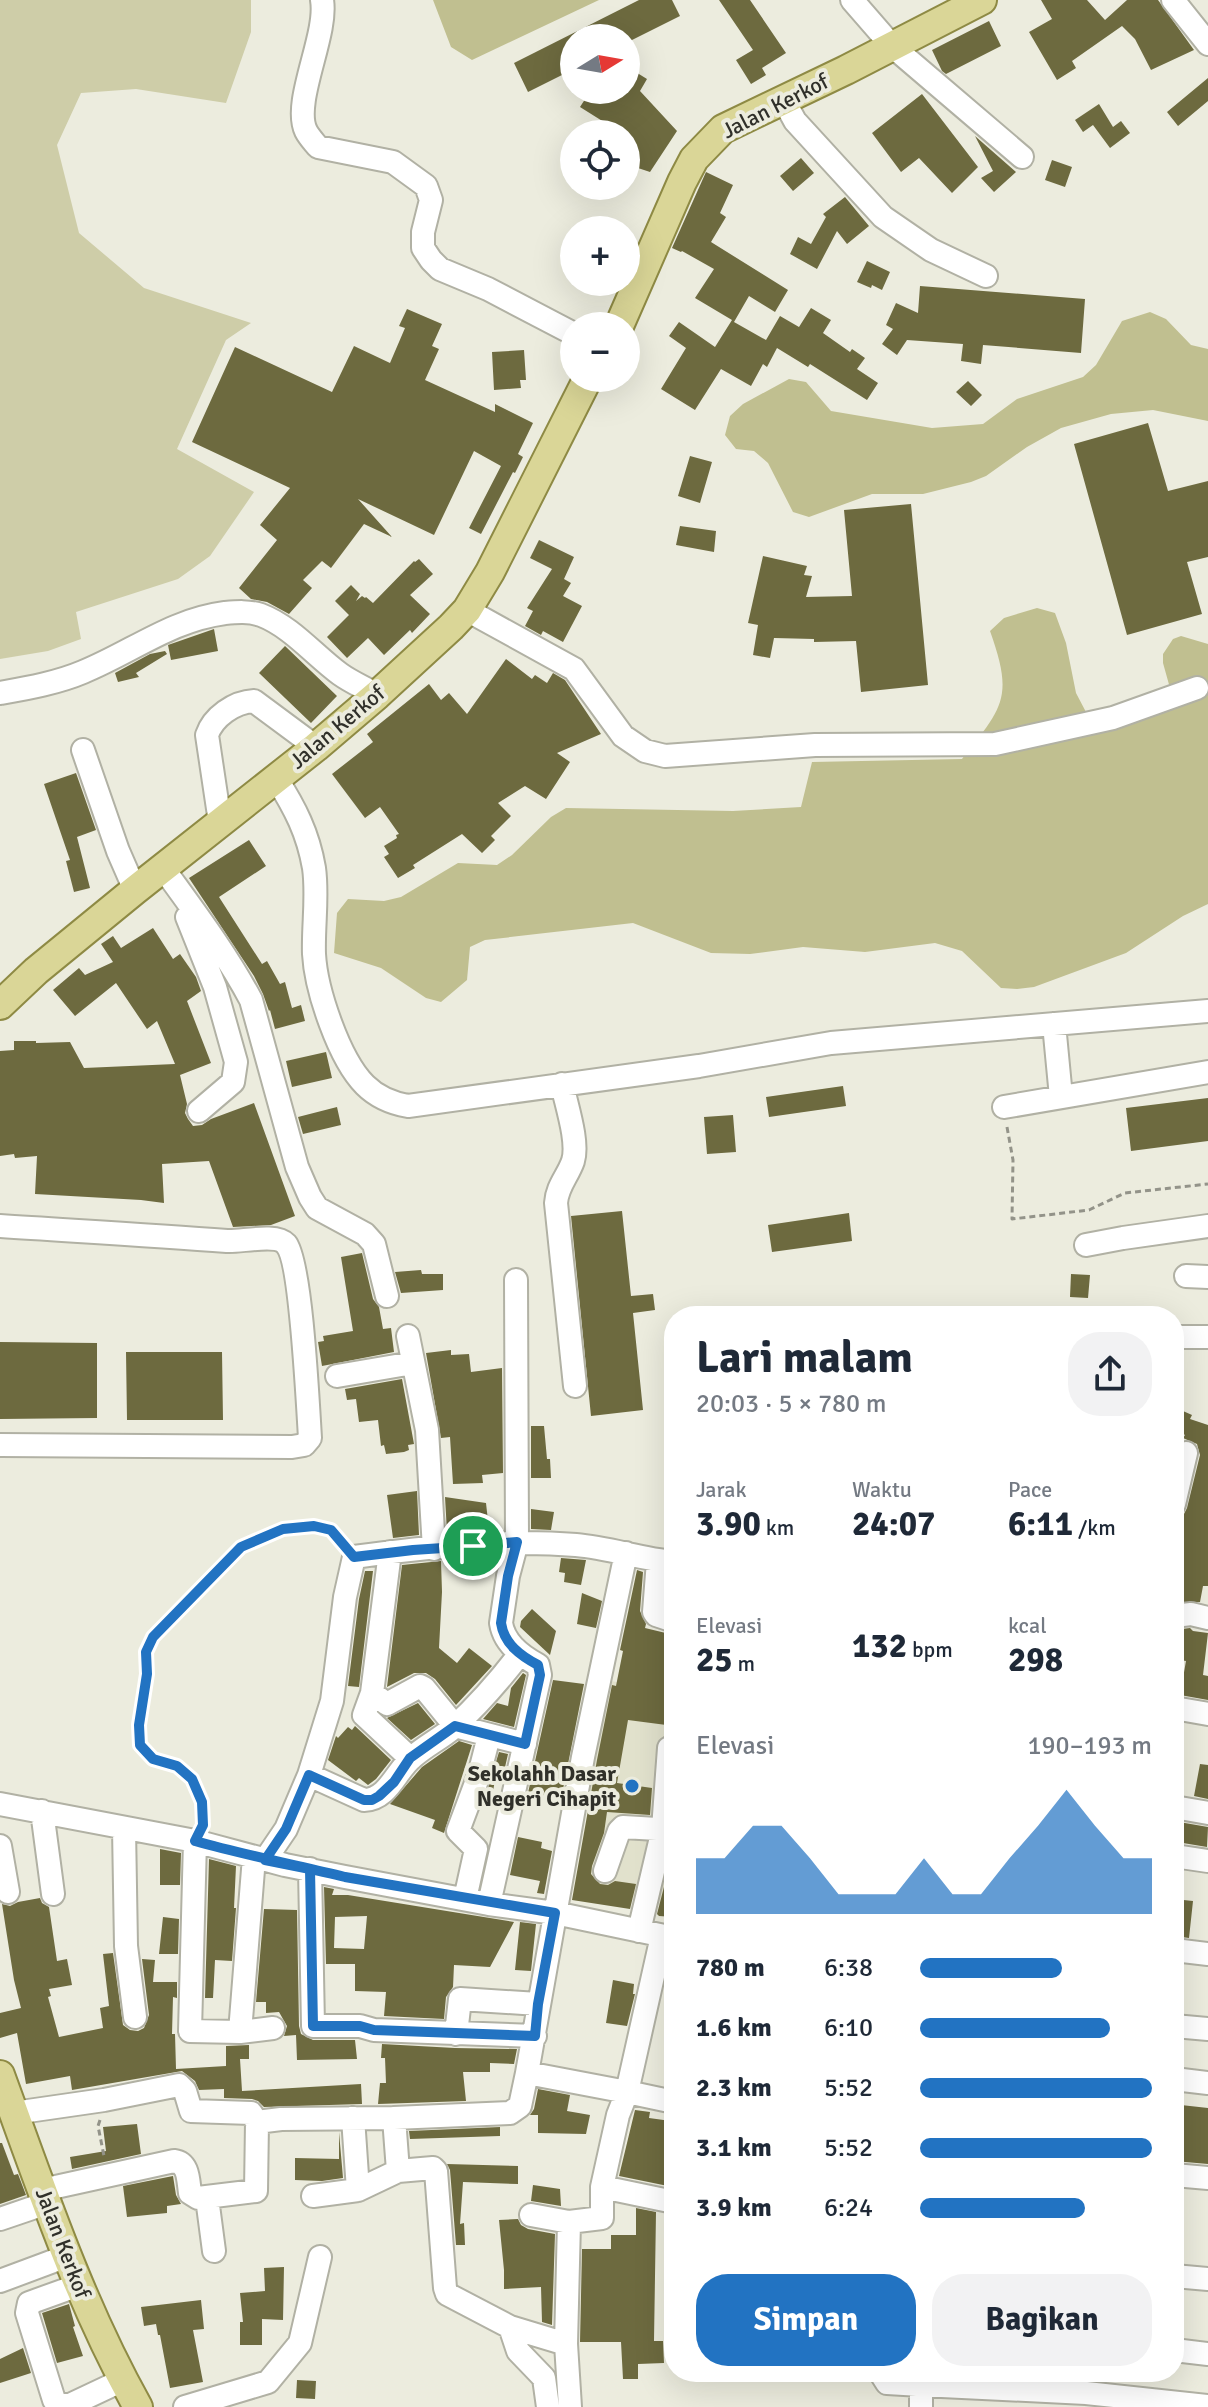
<!DOCTYPE html>
<html lang="id">
<meta charset="utf-8">
<style>
body{margin:0;font-family:Signika,sans-serif;background:#f2f2f3;color:#1f2937;height:100vh;display:flex;flex-direction:column;font-size:30px;white-space:nowrap}
*{box-sizing:border-box;margin:0}
p{font-size:26px;color:#747a83}
.icon{flex:none;width:44px;height:44px;fill:none;stroke:currentColor;stroke-width:2;stroke-linecap:round;stroke-linejoin:round}
.map{position:relative;flex:1;overflow:hidden}
.details{position:absolute;left:664px;top:1306px;width:520px;height:1076px;display:flex;flex-direction:column;background:#fff;border-radius:32px;box-shadow:0 8px 32px #0002}
.details>*{flex:none}
.needle{width:52px;rotate:79deg}
.fabs{position:absolute;left:560px;top:24px;display:grid;gap:16px}
.fabs a{display:grid;place-items:center;width:80px;height:80px;border-radius:50%;background:#fff;box-shadow:0 8px 32px #0002;font-size:40px}
.pin{position:absolute;display:grid;place-items:center;width:68px;height:68px;color:#fff;margin:-34px;border:4px solid #fff;border-radius:50%;box-shadow:0 2px 8px #0007}
.round{display:grid;place-items:center;flex:none;width:84px;height:84px;border-radius:32px;background:#f2f2f3}
.headline{display:flex;align-items:center;justify-content:space-between;height:136px;padding:0 32px}
h1{font-size:44px;font-weight:700;line-height:60px}
.figures{display:grid;grid-template-columns:repeat(3,1fr);gap:12px;height:136px;padding:8px 32px}
.figures div{display:grid;align-content:center}
.figures b{font-size:34px;font-weight:700}
.figures small{font-size:22px;font-weight:400}
.figures p{font-size:22px}
.chart{height:224px;padding:16px 32px}
.chart p{display:flex;justify-content:space-between}
.chart svg{width:100%;height:144px;margin-top:8px;fill:#2273c2;opacity:.7}
.primary-button{display:flex;gap:16px;margin-top:auto;padding:16px 32px}
.primary-button a{flex:1;height:92px;border-radius:32px;background:#2273c2;color:#fff;font-size:32px;font-weight:700;line-height:92px;text-align:center}
.primary-button a+a{background:#f2f2f3;color:#1f2937}
ul{padding:0 32px;list-style:none;font-size:26px}
li{display:grid;grid-template-columns:128px 96px 1fr;align-items:center;height:60px}
li i{height:20px;border-radius:10px;background:#2273c2}
.map>svg:first-child{display:block}
.built{fill:#e1e1cc}
.green{fill:#cecda8}
.forest{fill:#c0bf90}
.building{fill:#6d6a3f;fill-rule:evenodd}
.lines{fill:none;stroke-linecap:round;stroke-linejoin:round}
.minor-casing{stroke:#b1b1a4;stroke-width:26}
.major-casing{stroke:#8e8a44;stroke-width:32}
.path{stroke:#939389;stroke-width:3;stroke-dasharray:6 4;stroke-linecap:butt}
.minor{stroke:#fff;stroke-width:22}
.major{stroke:#dad697;stroke-width:28}
.route-casing{stroke:#fff;stroke-width:16}
.route{stroke:#2273c2;stroke-width:10}
.poi-dot{fill:#2273c2;stroke:#ececde;stroke-width:3}
.labels{text-anchor:middle;dominant-baseline:central;stroke-width:8;stroke-linejoin:round;paint-order:stroke}
.street-label{font-size:22px;fill:#30302a;stroke:#ececde}
.poi-label{font-size:22px;font-weight:bold;fill:#30302a;stroke:#ececde;text-anchor:end}
</style>
<div class="map">
<svg width="1208" height="2407" viewBox="0 0 1208 2407">
<rect width="100%" height="100%" fill="#ececde"/>
<!-- built -->
<path class="built" d="M603,1680L674,1690V1909L579,1882Z"/>
<!-- green -->
<path class="green" d="M0,0H251V32L226,103L136,89L81,93L57,145L79,233L144,288L251,323L226,340L177,449L254,492L210,556L178,579L76,612L81,639L48,651L0,659Z"/>
<!-- forest -->
<path class="forest" d="M433,0H599L472,60L451,47Z
M1150,312L1166,319L1191,345L1208,349V421L1153,410L1111,414L1061,428L1027,447L986,476L971,482L923,494H872L809,517L793,512L768,463L754,451L736,449L725,435L730,416L743,404L789,379L806,382L831,411L932,428L983,424L1017,399L1083,377L1096,365L1122,321Z
M1037,608L1055,613L1066,643L1076,693L1097,733L1175,706L1163,663V654L1173,639L1181,636L1208,644V904L1183,916L1126,953L1034,987L1017,989L1001,988L962,951L935,943L865,952L803,947L750,954L711,953L633,923L485,940L470,947L467,980L441,1002L426,998L381,968L334,953L337,913L348,899L384,901L401,897L458,863L497,865L512,855L551,817L566,808L733,811L801,807L812,762L962,759C1003,707 1014,698 990,631L1004,618Z"/>
<!-- building -->
<path class="building" d="M639,0H672L680,16L626,43V38H574V69L528,92L514,63Z
M719,0H750L786,53L762,68L766,75L751,84L736,60L753,50Z
M1041,0H1087L1105,20L1127,0H1158L1194,50L1151,70L1135,39L1122,26L1072,61L1076,68L1057,80L1029,32L1052,19Z
M989,21L1001,46L946,74L942,71L932,50Z
M626,66L647,79L640,91L677,131L650,172L626,164V134H623L580,107L591,90H626Z
M1208,78V101L1178,126L1167,112Z
M922,94L978,167L952,193L919,158L901,172L872,133Z
M1099,104L1113,127L1121,121L1130,133L1110,148L1093,125L1083,132L1075,120Z
M975,136L1016,172L994,192L981,178L993,171Z
M801,158L814,173L793,191L780,176Z
M1052,160L1072,167L1065,187L1045,180Z
M706,172L733,185L720,213L726,217L711,242L788,290L775,312L749,296L734,322L766,340L780,316L799,327L811,308L831,320L823,333L850,352L852,349L865,358L857,369L878,383L867,400L810,364L808,367L777,348L767,367L763,364L751,386L721,369L695,410L661,389L686,348L669,336L679,322L715,347L732,320L695,298L714,269L682,251L681,252L672,248Z
M845,197L869,226L847,244L837,231L817,269L790,254L798,237L811,244L826,217L823,214Z
M867,261L890,272L882,290L872,285L871,288L857,282Z
M920,286L1085,299L1081,353L983,345L981,364L961,361L963,344L907,340L897,355L882,344L893,329L886,325L896,303L918,313Z
M407,309L442,324L432,346L439,349L425,380L495,412V404L533,423L518,454L523,457L515,473L513,472L481,534L469,528L501,466L474,451L434,535L358,499L392,537L364,524L331,568L322,561L303,580L312,588L289,614L267,602L251,599L239,588L277,540L260,525L290,488L192,442L235,347L332,392L354,346L390,363L405,328L399,326Z
M524,350L526,380H520L521,388L494,390L492,352Z
M968,381L982,395L971,406L956,392Z
M1148,423L1168,491L1208,481V557L1187,562L1202,614L1127,635L1074,444Z
M690,456L712,462L700,503L678,496Z
M911,504L928,685L861,692L856,641L814,642V639L774,638L770,658L753,655L758,625L748,623L763,556L807,566L804,575L812,576L806,597L852,596L844,510Z
M680,526L716,531L714,552L676,545Z
M539,540L574,557L564,579L571,583L563,596L582,606L563,642L543,631L541,635L525,626L533,611L527,608L552,569L530,558Z
M419,559L433,574L410,595L430,614L412,633L410,630L384,655L368,638L347,658L327,637L349,615L335,601L351,585L360,594L356,601L362,596L365,598L366,597L373,603L414,561L415,562Z
M214,629L218,651L171,660L168,645Z
M285,646L337,696L311,723L259,673Z
M165,651L167,654L136,673L139,677L118,682L115,673L150,654Z
M506,659L532,679L535,675L547,683L553,673L565,680L601,734L557,753L570,762L546,799L525,786L498,803L511,816L491,836L495,840L482,853L462,834L413,865L415,868L398,878L384,857L389,854L384,846L397,838L396,835L399,834L380,807L365,818L332,774L373,742L367,734L429,684L441,700L449,693L467,714Z
M76,773L96,830L77,837L90,888L74,892L66,861L70,860L44,784Z
M249,840L266,866L219,897L262,964L267,961L280,984L285,982L292,1008L301,1005L305,1021L275,1029L270,1010L269,1011L263,994L254,976L189,878Z
M153,928L173,959L180,954L196,977L201,991L187,1001L211,1063L180,1075L187,1104L185,1113L188,1119L193,1126L202,1125L211,1119L254,1103L295,1216L271,1225L233,1227L209,1161L162,1164L164,1203L141,1200L35,1194L37,1156L15,1158L14,1154L0,1156V1051L14,1050V1041H36V1043L70,1042L84,1068L175,1064L157,1021L147,1029L116,983L75,1016L53,990L79,968L85,975L113,962L101,944L113,936L121,948Z
M326,1052L332,1078L292,1087L286,1061Z
M843,1086L846,1106L769,1117L766,1097Z
M1208,1098V1141L1131,1151L1126,1108Z
M337,1107L341,1125L303,1134L298,1117Z
M733,1115L736,1152L707,1154L704,1117Z
M622,1211L631,1296L653,1294L655,1310L633,1313L643,1410L591,1416L571,1216Z
M849,1213L852,1241L772,1252L768,1225Z
M362,1253L373,1299L379,1307L383,1329L391,1328L394,1352L322,1366L318,1342L324,1341L323,1336L353,1331L341,1257Z
M421,1270L422,1274H443V1290L401,1293L395,1272Z
M1071,1274L1090,1275L1088,1298L1070,1297Z
M0,1342L97,1343V1418L0,1419Z
M451,1350V1355L469,1354L471,1372L502,1368L503,1473L482,1475L483,1483L453,1484L450,1437L441,1438L426,1353Z
M126,1352H222L223,1420H127Z
M402,1379L414,1444L408,1445L409,1450L404,1452L386,1454L384,1445L381,1446L378,1420L359,1422L356,1399L347,1400L345,1389Z
M1174,1407L1192,1415L1190,1419L1208,1425V1586H1203L1200,1602H1174V1518L1184,1514L1187,1508L1200,1455L1197,1444L1183,1438L1185,1435L1182,1433L1174,1447Z
M531,1426H544L547,1459H550L551,1478H531Z
M417,1491L419,1535L393,1538L387,1495Z
M445,1497L486,1503L489,1530L447,1532Z
M531,1509L554,1512L551,1530L531,1529Z
M561,1558L586,1560L581,1585L564,1582L565,1573L559,1572Z
M441,1561L442,1592L439,1648L457,1663L469,1648L492,1666L456,1705L435,1679L426,1673H414L387,1687L402,1565Z
M637,1570L643,1572L640,1611L646,1624L645,1628L674,1635V1726L628,1720L617,1783L652,1788L650,1815L607,1812L604,1833L592,1866L591,1874L600,1884L608,1885L615,1881L636,1884L630,1909L572,1900L597,1760L612,1685L616,1686L623,1651L620,1650Z
M365,1571H373L359,1687L348,1686L359,1599Z
M582,1593L602,1601L596,1628L577,1624Z
M532,1609L556,1631L550,1655L520,1627L521,1621Z
M1190,1628L1193,1631L1208,1633L1203,1675L1208,1676V1700L1180,1695L1186,1661L1174,1659V1630Z
M523,1673L526,1675L514,1727L483,1719L497,1703L508,1706L511,1688Z
M553,1680L584,1684L561,1799L528,1793Z
M418,1703L435,1724L411,1740L387,1718Z
M355,1726L391,1760L376,1779L368,1785L359,1778L356,1781L328,1760L336,1736L338,1738L348,1727L352,1730Z
M459,1741L472,1745L444,1833L432,1828L435,1820L390,1804L422,1767Z
M499,1752L508,1754L503,1776L496,1774L491,1803L484,1801Z
M1200,1764L1208,1765V1799L1194,1796Z
M1179,1822L1208,1827L1207,1847L1177,1842Z
M518,1837L542,1842L541,1848L552,1851L544,1894L537,1893L540,1881L510,1875Z
M160,1849L181,1853L180,1885H160Z
M209,1859L236,1866L234,1908H236L232,1961L215,1960L213,1998H205Z
M324,1887L334,1889L332,1895H348L514,1922L490,1967L454,1965L453,1987L446,1997L444,2019L384,2016L386,1992L355,1991V1964H326ZM367,1916L364,1949L334,1948L335,1917Z
M664,1887L674,1888V1917L659,1916L657,1914Z
M40,1898L42,1903L49,1907L57,1961L67,1959L72,1985L49,1989L51,1996L48,1997L59,2037L103,2028L100,2008L109,2006L103,1954L113,1953L123,2025L130,2030L138,2031L144,2028L149,2015L142,1959L155,1960L153,1982H177V1998L173,1997L172,2034H175L176,2069L226,2066V2046L249,2045V2059H240L242,2091L361,2084L362,2104L264,2107L258,2101L252,2099L224,2098V2089L199,2090L195,2081L182,2071L72,2090L70,2076L26,2084L17,2033L0,2038V2013L21,2008L14,1980L2,1904L10,1906L18,1902Z
M1174,1899L1193,1901L1189,1938L1174,1936Z
M264,1909L297,1910L299,2026L301,2034L313,2040H355L357,2059L297,2060L296,2035L284,2036L287,2026L279,2012L266,2013V2002H256Z
M163,1917L179,1919L178,1954H159Z
M520,1922L536,1924L531,1971L515,1970Z
M613,1980L634,1984L633,1994H635L627,2026L606,2023Z
M382,2044L455,2048L517,2049L514,2064L490,2063V2072H463L466,2101L378,2104L380,2083H386L385,2058H381Z
M538,2089L570,2095L567,2111L590,2115L586,2134L538,2133V2115H530L534,2109Z
M1181,2105L1208,2108V2164L1174,2161Z
M635,2110L650,2112L649,2118L671,2121L665,2156L673,2157L674,2185L668,2184V2186L619,2176Z
M137,2124L141,2154L72,2169L70,2157L106,2151L103,2127Z
M500,2127V2136L410,2139L409,2131Z
M339,2132L343,2178L322,2181L295,2180V2158L339,2159Z
M0,2143H2L14,2175L18,2174L26,2195L0,2204Z
M447,2164L518,2166V2184L463,2182L460,2224L464,2223L465,2245H456L450,2170Z
M173,2176L176,2195L181,2204L167,2206V2213L127,2217L123,2186Z
M533,2185L560,2189L561,2206L531,2201Z
M636,2208L656,2212L654,2341H663L664,2363L638,2364V2379H623L621,2342H580L582,2249H611V2235H636Z
M518,2219L521,2225L528,2229L555,2234L552,2325L542,2322L541,2287L504,2289V2270L499,2220Z
M284,2267L283,2320L262,2319V2345H240V2322H243L240,2293L265,2291L264,2268Z
M201,2300L204,2329L193,2330L203,2382L170,2388L160,2335H158L156,2324L144,2326L141,2307Z
M69,2304L75,2326L73,2327L83,2356L57,2363L42,2313Z
M23,2348L31,2373L0,2383V2359Z
M297,2380L316,2381L315,2399L296,2398Z"/>
<g class="lines">
<!-- minor casing -->
<g class="minor-casing">
<path id="minor" d="M322,0C328,35 292,102 306,131C309,137 314,142 318,147L393,162L426,186L431,200L423,232V248L431,260L440,269L488,289L574,334
M852,0L892,46L1022,157
M1173,0L1208,44
M783,99L795,121L883,217L931,250L986,276
M467,610L574,669L623,736L645,751L665,756L815,745L995,744L1113,718L1197,688
M0,693C28,688 57,683 83,672C132,652 171,620 225,613C237,612 249,611 261,615C292,627 314,655 340,674C351,682 365,688 377,695
M83,750L118,851L135,890
M276,778C295,808 308,833 314,868C318,896 313,926 314,954C316,990 339,1059 365,1085C377,1097 391,1103 408,1106L699,1066L831,1043L1208,1011
M220,822L207,735C213,717 234,702 254,701L316,747
M163,868C194,911 226,953 251,1000L297,1167L310,1197L317,1208L365,1234L374,1244L387,1296
M187,917L215,987L236,1062L233,1082L199,1111
M1054,1024L1061,1097
M562,1084C566,1104 579,1142 573,1161C568,1176 557,1186 556,1203L575,1386
M1004,1107L1208,1072
M0,1226C76,1231 151,1235 227,1241C241,1242 276,1233 286,1244C301,1261 308,1407 310,1438L304,1445L292,1447L0,1445
M1086,1245L1123,1238L1208,1226
M1186,1276L1208,1277
M408,1336L427,1430L434,1549
M1176,1337H1208
M337,1376L413,1363
M1174,1504L1186,1453
M390,1552L372,1693L364,1715L410,1758
M658,1561L654,1612L656,1615L674,1621
M1174,1616L1191,1614L1208,1618
M372,1693L387,1704L420,1686L424,1688L455,1726L525,1744
M1174,1708L1208,1714
M309,1775L364,1800C389,1799 396,1770 413,1757C425,1746 440,1739 453,1728C477,1706 499,1681 519,1655
M0,1804L195,1841L285,1865L345,1877L489,1904L555,1913L674,1938
M1174,1807L1208,1813
M42,1811L53,1894
M124,1828L126,1946L135,2017
M195,1841L190,2031L240,2032L273,2028
M0,1846L8,1892
M1174,1856L1208,1861
M265,1860L286,1829L309,1775L332,1701L345,1597L354,1557C427,1547 503,1539 576,1545C610,1548 641,1559 674,1562
M310,1869L313,2026H360L374,2030L535,2036
M605,1871L619,1831L623,1827L674,1830
M465,1899L476,1849L458,1831L479,1775L489,1736
M489,1904L540,1675L538,1665C521,1656 504,1643 501,1623L508,1576L517,1542L516,1280
M639,1931L663,1829L669,1748
M662,1936L627,2092L674,2102
M1174,1950L1208,1954
M1174,2026L1208,2029
M240,2032L254,1857
M456,2034L460,1999L538,2004
M527,2073L583,1757L626,1553
M1174,2079L1208,2083
M14,2113L104,2100L179,2085L185,2091L191,2111L251,2113L257,2122L256,2191L198,2198L190,2193C188,2180 189,2163 174,2161L42,2190
M394,2118L398,2171L433,2168L436,2171L445,2288L447,2294L510,2327L566,2344
M257,2122L281,2119L394,2118L510,2113L520,2106L527,2073L627,2092L618,2115L602,2187V2218L569,2222L531,2215
M1174,2175L1208,2178
M602,2187L674,2202
M358,2190L398,2171
M313,2196L358,2190L353,2118
M207,2198L214,2251
M0,2219L47,2203
M569,2222L566,2344L570,2407
M1174,2276L1208,2279
M0,2281L67,2256
M79,2285L29,2303L27,2313L54,2400L61,2405H70L123,2380
M510,2327L518,2351L544,2378L548,2407
M1174,2350L1208,2354
M880,2372L887,2383L921,2385V2407
M921,2385L1086,2393L1208,2406
M185,2407L268,2382L300,2343L320,2257"/>
</g>
<!-- major casing -->
<g class="major-casing">
<path id="major" d="M619,326L682,182L694,159L723,129L846,70L982,0
M0,1005L36,971L135,890L316,747L377,695L451,627L467,610L490,572L588,378
M0,2075C41,2187 79,2302 138,2407"/>
</g>
<!-- path -->
<path class="path" d="M1007,1127L1013,1160L1012,1219L1089,1210L1125,1193L1208,1184
M203,1824C202,1801 198,1776 175,1766C167,1762 157,1762 151,1757C127,1737 144,1699 147,1674C148,1660 147,1651 153,1637L241,1547L283,1529L314,1526L331,1530L341,1542
M100,2120L98,2126L104,2156"/>
<!-- minor -->
<use href="#minor" class="minor"/>
<!-- major -->
<use href="#major" class="major"/>
</g>
<g class="lines">
<!-- route casing -->
<g class="route-casing">
<path id="route" d="M473,1546L413,1550L354,1557L331,1530L314,1526L283,1529L241,1547L153,1637L146,1652L147,1674L139,1725L140,1745L153,1759L177,1766L192,1779L202,1802L203,1825L195,1841C245,1855 295,1865 345,1877L555,1913L538,2004L535,2036L374,2030L360,2026H313L310,1869L265,1860L286,1829L309,1775L364,1800H372L379,1796L394,1782L410,1758L455,1726L525,1744L540,1675L538,1665C521,1656 504,1644 501,1623L508,1576L517,1542L473,1546"/>
</g>
<!-- route -->
<use href="#route" class="route"/>
</g>
<!-- markers -->
<circle class="poi-dot" cx="632" cy="1786" r="8"/>
<g class="labels">
<!-- street labels -->
<g class="street-label">
<text transform="translate(775 106) rotate(-27)">Jalan Kerkof</text>
<text transform="translate(337 727) rotate(-40)">Jalan Kerkof</text>
<text transform="translate(63 2243) rotate(69)">Jalan Kerkof</text>
</g>
<!-- poi labels -->
<g class="poi-label">
<text x="616" y="1773">Sekolahh Dasar<tspan x="616" dy="25">Negeri Cihapit</tspan></text>
</g>
</g>
</svg>
<div class="fabs">
<a><svg class="needle" viewBox="-14 -14 28 28"><path d="M0-13l5 13h-10z" fill="#e53935"/><path d="M0 13l5-13h-10z" fill="#747a83"/></svg></a>
<a><svg class="icon" aria-label="locate" viewBox="0 0 24 24"><circle cx="12" cy="12" r="6"/><path d="M12 2v4M12 18v4M2 12h4M18 12h4"/></svg></a>
<a>+</a>
<a>−</a>
</div>
<div class="pin" style="left:473px;top:1546px;background:#1e9e55"><svg class="icon" aria-label="arrive" viewBox="0 0 24 24"><path d="M6 21V4h12l-3 4 3 4H6"/></svg></div>
<section class="details">
<div class="headline"><div><h1>Lari malam</h1><p>20:03 · 5 × 780 m</p></div><a class="round"><svg class="icon" aria-label="share" viewBox="0 0 24 24"><path d="M12 15V3M7 8l5-5 5 5M5 13v7h14v-7"/></svg></a></div>
<div class="figures">
<div><p>Jarak</p><b>3.90<small> km</small></b></div>
<div><p>Waktu</p><b>24:07</b></div>
<div><p>Pace</p><b>6:11<small> /km</small></b></div>
</div>
<div class="figures">
<div><p>Elevasi</p><b>25<small> m</small></b></div>
<div><b>132<small> bpm</small></b></div>
<div><p>kcal</p><b>298</b></div>
</div>
<div class="chart"><p><span>Elevasi</span>190–193 m</p>
<svg viewBox="0 0 160 44" preserveAspectRatio="none"><path d="M0 44V27L10 27L20 17L30 17L40 27L50 38L60 38L70 38L80 27L90 38L100 38L110 27L120 17L130 6L140 17L150 27L160 27V44z"/></svg>
</div>
<ul>
<li><b>780 m</b>6:38<i style="width:61%"></i></li>
<li><b>1.6 km</b>6:10<i style="width:82%"></i></li>
<li><b>2.3 km</b>5:52<i style="width:100%"></i></li>
<li><b>3.1 km</b>5:52<i style="width:100%"></i></li>
<li><b>3.9 km</b>6:24<i style="width:71%"></i></li>
</ul>
<div class="primary-button"><a>Simpan</a><a>Bagikan</a></div>
</section>
</div>
